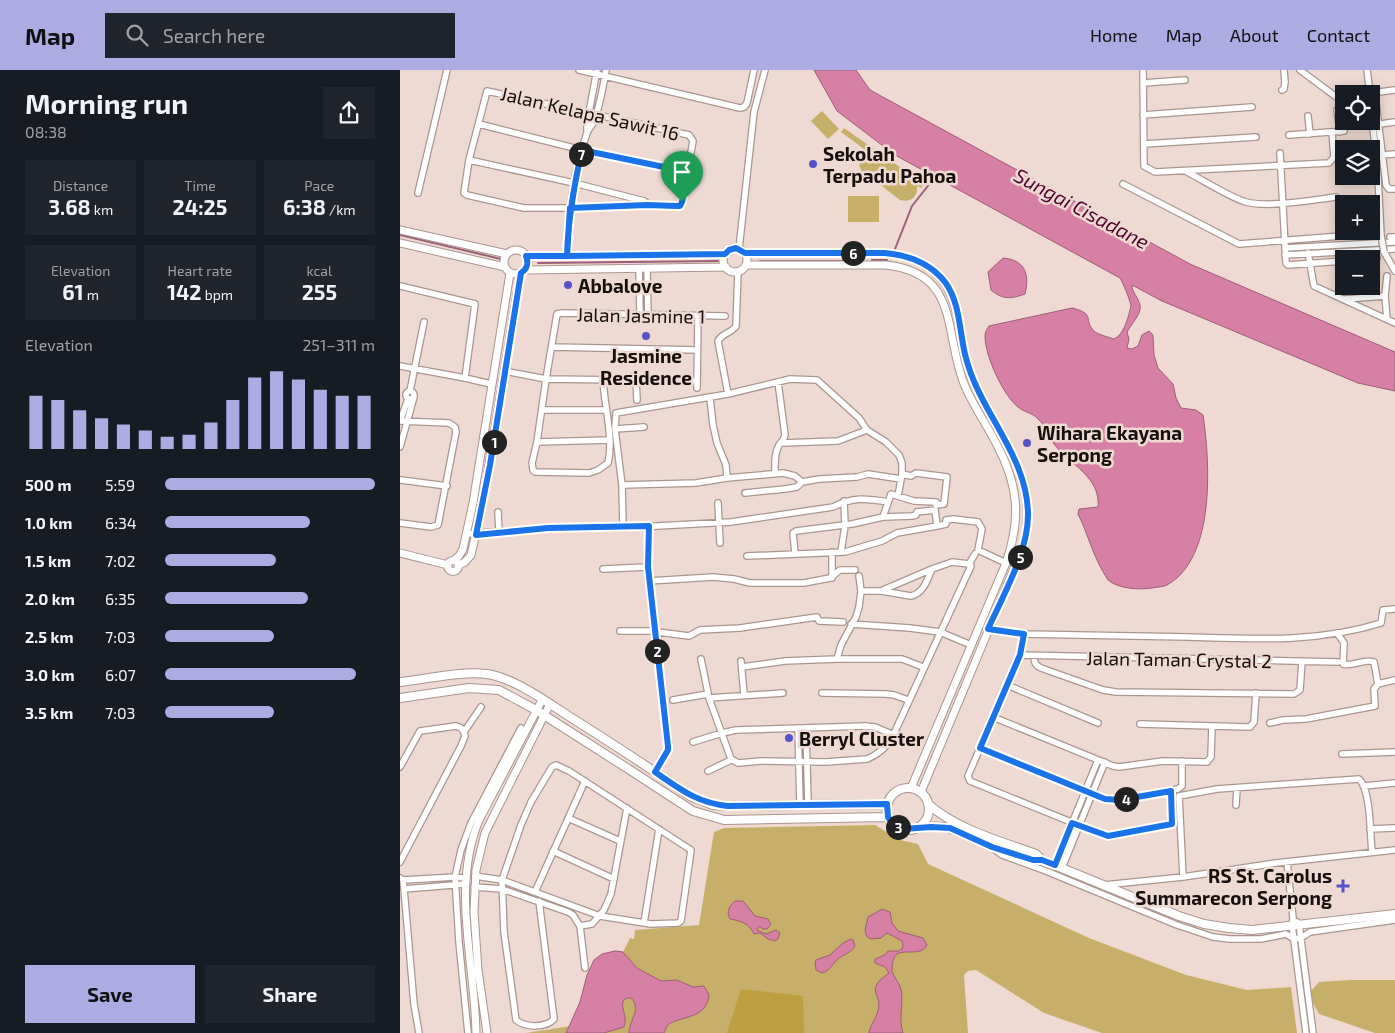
<!DOCTYPE html>
<meta charset="utf-8">
<style>
body{margin:0;font-family:"Exo 2",sans-serif;background:#20242c;color:#f1f3f6;height:100vh;display:flex;flex-direction:column;font-size:19px;white-space:nowrap}
*{box-sizing:border-box;margin:0}
p{font-size:16px;color:#9ea1a6}
.icon{flex:none;width:28px;height:28px;fill:none;stroke:currentColor;stroke-width:2;stroke-linecap:round;stroke-linejoin:round}
.map{position:relative;flex:1;overflow:hidden}
.details{display:flex;flex-direction:column;background:#171b24;width:400px}
.details>*{flex:none}
.controls{position:absolute;left:935px;top:15px;display:grid;gap:10px}
.controls a{display:grid;place-items:center;width:45px;height:45px;border-radius:0px;background:#171b24;box-shadow:0 2px 12px #0003;font-size:25px}
.pin{position:absolute;display:grid;place-items:center;width:42px;height:42px;color:#fff;margin:-51px -21px;border-radius:50% 50% 50% 0;rotate:-45deg;box-shadow:0 0 5px #0007}
.pin .icon{rotate:45deg}
.km{position:absolute;width:25px;height:25px;margin:-12px;border-radius:50%;background:#222;color:#fff;font-size:14px;line-height:25px;text-align:center}
.round{display:grid;place-items:center;flex:none;width:52px;height:52px;border-radius:0px;background:#20242c}
.summary{display:flex;align-items:center;justify-content:space-between;height:85px;padding:0 25px}
h1{font-size:28px;font-weight:700;line-height:38px}
.figures{display:grid;grid-template-columns:repeat(3,1fr);gap:8px;height:85px;padding:5px 25px}
.figures div{display:grid;align-content:center;border-radius:0px;background:#20242c;text-align:center}
.figures b{font-size:21px;font-weight:700}
.figures small{font-size:14px;font-weight:400}
.figures p{font-size:14px}
.chart{height:140px;padding:10px 25px}
.chart p{display:flex;justify-content:space-between}
.chart svg{width:100%;height:90px;margin-top:5px;stroke:#acabe2;stroke-width:6}
.button{display:flex;gap:10px;margin-top:auto;padding:10px 25px}
.button a{flex:1;height:58px;border-radius:0px;background:#acabe2;color:#111;font-size:20px;font-weight:700;line-height:58px;text-align:center}
.button a+a{background:#20242c;color:#f1f3f6}
ul{padding:0 25px;list-style:none;font-size:16px}
li{display:grid;grid-template-columns:80px 60px 1fr;align-items:center;height:38px}
li i{height:12px;border-radius:6px;background:#acabe2}
header{display:flex;align-items:center;gap:30px;box-sizing:border-box;height:70px;padding:0 25px;background:#acabe2;color:#111}
header strong{font-size:24px}
nav{display:flex;gap:28px;margin-inline-start:auto;font-size:18px}
.search{width:350px;height:45px;background:#20242c;display:flex;align-items:center;gap:12px;box-sizing:border-box;padding:0 18px;border-radius:0px;color:#9ea1a6;font-size:19px}
main{display:flex;flex:1;min-height:0}
.map>svg:first-child{display:block}
.green{fill:#c6b069}
.forest{fill:#bda042}
.water{fill:#d77fa4;stroke:#9d5e77}
.lines{fill:none;stroke-linecap:round;stroke-linejoin:round}
.stream{stroke:#9d5e77;stroke-width:2}
.minor-casing{stroke:#a9968e;stroke-width:8}
.tertiary-casing{stroke:#a9968e;stroke-width:9}
.secondary-casing{stroke:#a9968e;stroke-width:10}
.minor{stroke:#fff;stroke-width:5.5}
.tertiary{stroke:#fff;stroke-width:7}
.secondary{stroke:#fff;stroke-width:8}
.minor-bridge-casing{stroke:#a9968e;stroke-width:8;stroke-linecap:butt}
.minor-bridge{stroke:#fff;stroke-width:5.5}
.route-casing{stroke:#fff;stroke-width:10}
.route{stroke:#1a73e8;stroke-width:6}
.poi-dot{fill:#5852ca;stroke:#eedad2;stroke-width:2}
.labels{text-anchor:middle;dominant-baseline:central;stroke-width:5;stroke-linejoin:round;paint-order:stroke}
.street-label{font-size:19px;fill:#17100d;stroke:#eedad2}
.poi-label{font-size:19px;font-weight:bold;fill:#17100d;stroke:#eedad2;text-anchor:start}
.water-label{font-size:20px;font-style:italic;fill:#530230;stroke:#eedad2}
</style>
<header>
<strong>Map</strong>
<div class="search"><svg class="icon" aria-label="search" viewBox="0 0 24 24"><circle cx="10" cy="10" r="6"/><path d="M15 15l6 6"/></svg>Search here</div>
<nav><a>Home</a><a>Map</a><a>About</a><a>Contact</a></nav>
</header>
<main>
<section class="details">
<div class="summary"><div><h1>Morning run</h1><p>08:38</p></div><a class="round"><svg class="icon" aria-label="share" viewBox="0 0 24 24"><path d="M12 15V3M7 8l5-5 5 5M5 13v7h14v-7"/></svg></a></div>
<div class="figures">
<div><p>Distance</p><b>3.68<small> km</small></b></div>
<div><p>Time</p><b>24:25</b></div>
<div><p>Pace</p><b>6:38<small> /km</small></b></div>
</div>
<div class="figures">
<div><p>Elevation</p><b>61<small> m</small></b></div>
<div><p>Heart rate</p><b>142<small> bpm</small></b></div>
<div><p>kcal</p><b>255</b></div>
</div>
<div class="chart"><p><span>Elevation</span>251–311 m</p>
<svg viewBox="0 0 160 44" preserveAspectRatio="none"><path d="M5 44V18M15 44V20M25 44V25M35 44V29M45 44V32M55 44V35M65 44V38M75 44V37M85 44V31M95 44V20M105 44V9M115 44V6M125 44V10M135 44V15M145 44V18M155 44V18"/></svg>
</div>
<ul>
<li><b>500 m</b>5:59<i style="width:100%"></i></li>
<li><b>1.0 km</b>6:34<i style="width:69%"></i></li>
<li><b>1.5 km</b>7:02<i style="width:53%"></i></li>
<li><b>2.0 km</b>6:35<i style="width:68%"></i></li>
<li><b>2.5 km</b>7:03<i style="width:52%"></i></li>
<li><b>3.0 km</b>6:07<i style="width:91%"></i></li>
<li><b>3.5 km</b>7:03<i style="width:52%"></i></li>
</ul>
<div class="button"><a>Save</a><a>Share</a></div>
</section>
<div class="map">
<svg width="995" height="963" viewBox="0 0 995 963">
<rect width="100%" height="100%" fill="#eedad2"/>
<!-- green -->
<path class="green" d="M422,41L439,59L428,69L411,51Z
M444,58L524,114L521,118L517,116C518,127 511,133 500,130L461,100C457,91 461,86 468,82L441,62Z
M448,126H479V152H448Z
M475,755L500,770L518,774L528,794L689,868L786,905L847,920L891,917L897,963H702L644,943L576,900L568,901L564,905L568,963H126L171,956L194,890C203,883 212,880 223,882L230,868L234,869L235,860L299,855L314,762L324,758Z
M950,910H995V963H975L919,944L913,933L911,921L919,912Z"/>
<!-- forest -->
<path class="forest" d="M341,919L403,926L404,963H327Z"/>
<!-- water -->
<path class="water" d="M414,0H456L470,20L790,194L995,282V321L958,313L762,231L732,215C732,223 739,228 740,235C742,244 731,254 727,262L729,269L727,278L732,279L738,276L742,265L749,261L753,265L754,285L758,298L773,314L776,328L781,338L796,340L803,345C810,391 816,488 767,515C763,517 757,517 752,518C739,520 719,519 708,510C706,507 704,503 702,500C692,482 687,462 678,444L679,439L698,437C701,407 670,395 654,374C648,366 646,356 638,349C633,343 624,342 618,337C603,325 585,286 585,266C585,262 587,259 589,256L672,238C697,244 682,250 695,262C700,265 708,267 714,269C724,265 729,246 731,235C729,228 724,215 720,208L495,85L437,41Z
M603,188C625,190 630,204 625,224C611,229 603,230 591,220L588,202Z
M335,831H343L355,846L368,849L371,854L367,859H363L359,856L357,860L366,864L376,860L380,863L378,869L375,871L368,869L360,863L354,864C349,853 341,851 330,849C326,842 329,836 335,831Z
M482,839L490,842L492,853L498,861L523,868L527,875C518,892 491,868 492,901C494,908 499,912 501,919C504,934 498,948 503,963H469C470,955 476,949 478,941C483,923 463,921 489,903L485,897L475,893V889L485,885L488,881H498L502,879L503,875L502,871L487,863L481,868L471,869L467,867L465,860L468,847Z
M451,869L453,870L455,876C451,883 444,884 438,889C432,894 430,901 422,903L416,900L415,893L416,890L430,885L443,873Z
M215,881L223,882L237,898L261,911L277,910L293,917L304,916L309,925C307,947 286,946 270,953L267,956L264,963H229C229,950 242,939 231,928H227L223,931C221,940 228,947 224,957L204,963H166L180,932L187,905L194,890L202,884Z"/>
<g class="lines">
<!-- stream -->
<path class="stream" d="M0,165L101,189
M495,179L512,136L535,107
M472,190H487
M360,191H454
M138,193L318,191
M81,423L114,221"/>
<!-- minor casing -->
<g class="minor-casing">
<path id="minor" d="M179,0L340,38L344,37L347,33L354,0
M743,0L744,96L755,102L929,93L934,87L932,62
M900,0L939,29L944,30
M967,0L970,24
M743,13L785,10
M882,20L884,19L885,12L884,0
M995,20L979,22L975,25L986,115L989,119H995
M971,38L978,107L981,165
M937,40L940,62
M743,45L852,37
M908,46L910,64
M79,54L182,80L288,102
M980,54L995,52
M187,61V53L197,0
M889,65L944,61
M744,74L856,67
M880,83L886,193L888,195L944,191
M982,85L995,84
M69,90L174,113L244,131L247,133V135L276,137L280,136L282,132L293,71L289,65L87,21L69,90L64,123L67,125L124,138H170L247,135
M787,102C803,110 831,128 846,132C869,138 912,130 936,127
M723,114L839,174L941,166
M18,123L47,0
M990,167H995
M885,178L995,172
M339,179L354,42L365,0
M984,182L995,201
M908,183L914,216L995,253
M885,185L995,179
M167,186C168,145 173,102 187,63C188,59 191,57 193,53C200,37 203,17 206,0
M968,189L977,188
M239,198L240,244
M247,198L248,245
M987,206L985,226L987,249
M0,216L75,234L65,308
M945,229L985,226
M152,277L297,280
M0,296L65,308L91,314
M104,301L146,309L297,311
M203,309C204,335 214,368 208,393L198,400L189,403L135,402L133,400L132,393L137,372L146,309L157,244L162,243L325,246
M236,310L237,330
M297,318L298,246
M6 325a4 4 0 1 1 8 0a4 4 0 1 1-8 0Z
M10,321L24,252
M328,324L318,271C322,263 332,263 336,256L338,201
M310,328L313,355L317,373L326,395L327,408
M142,340H205
M0,351L49,353L55,357L56,362L38,455L31,457L0,453
M0,351L8,329
M215,359L244,357
M137,372L210,370
M382,373L438,371L467,360
M0,377L14,327
M375,403C375,394 374,384 379,375C382,371 384,370 385,365L378,312
M1,410L47,416
M222,415L296,413L327,408L383,403L395,406L402,412
M345,423L385,419L397,417L402,412L419,409L457,407L468,404L501,409
M318,433L320,473
M98,442L99,462
M483,447L491,424L514,431L536,432V435L544,434L547,407L516,403L511,406L502,404
M249,456L247,497L269,676L268,680L255,702
M223,457L222,415L215,359L216,343L328,324L390,309L417,310L459,348L467,360L486,372L499,385L502,393V404L498,426
M67,464L148,458L239,457L331,452L433,437C452,427 466,428 488,432
M441,482L445,456L444,431
M395,483L393,463L396,461L452,454L483,447L512,446L516,445L517,442L535,440L537,456L546,454V450L553,449L578,452L582,459L578,480L606,493
M347,486L445,482L482,471L497,463L537,456
M569,494L575,484
M203,499L247,497
M432,508V482
M249,511L313,507L334,509L350,513H404L430,508L440,500H455
M483,520L532,499
M451,554L510,558L540,562L571,575
M589,559L624,564C679,565 734,566 788,567C854,569 917,573 981,553L983,540L995,539
M220,561H250L289,566L300,560L340,558L417,547L419,551L443,552
M624,564L620,585L568,706L570,711L708,767L772,754L771,721
M620,585L938,592
M634,586C634,592 635,595 641,598L703,620L716,622L894,624L900,620L902,591
M301,589L309,628L331,689L338,693L361,691L426,692L467,689C479,684 485,678 492,668L571,496L569,494L552,492L532,499C527,510 524,523 511,526L481,521H461
M437,589L441,575L456,547L459,537L461,521L459,506
M341,591L344,625
M342,597L385,591L437,589H502L523,597
M978,614L995,610
M607,615L698,653
M422,623L486,624L494,625L508,630
M309,628L383,623
M273,630L308,624
M593,647L713,696L719,697L763,691L807,692L811,687L812,656
M870,653L883,650L906,649L975,636L974,619L978,614L974,592C964,588 953,597 943,594L944,573L937,563
M740,654L850,657L854,652L856,623
M398,658L400,735
M406,658L408,734
M293,672L322,663L336,660L466,656L475,657L494,665
M580,678L705,729L720,730L778,719L782,716V691
M942,684L995,682
M0,697L20,661L56,656L61,658L64,662
M308,701L331,690
M964,716L995,713
M836,735L837,718
M168,748L220,771
M970,759L995,758
M594,779L602,785L646,801L777,855L813,867L830,869H861L886,864L894,869L901,868L910,862L995,850
M153,781L214,809
M0,792L61,676L65,666L64,662L81,637
M887,792L893,848L892,855L906,963
M655,795L698,690
M662,798L705,692
M75,806L102,810L200,846L251,854L278,853L281,851L291,780L169,701L156,695L152,697L131,732L121,755L102,810L104,862L116,950C126,958 146,958 154,949L139,831
M783,807L779,726L817,719L959,709C971,720 970,765 972,782
M0,808L3,810L4,819L14,934L19,963
M3,810L55,807L66,808
M704,815L783,807L876,793L995,780
M74,817L102,819L168,842L173,845L180,856L192,854L204,840L211,824L227,738
M4,819L65,814
M135,822L185,711
M897,852L899,854L900,862L913,963
M244,853L259,759
M180,856L185,898
M68,963L59,872L55,807L61,780L71,753L121,658"/>
</g>
<!-- tertiary casing -->
<g class="tertiary-casing">
<path id="tertiary" d="M0,160L107,184
M0,173L105,197
M323 190a12 12 0 1 1 24 0a12 12 0 1 1-24 0Z
M104 192a12 12 0 1 1 24 0a12 12 0 1 1-24 0Z
M345,183C373,183 401,183 428,183C460,183 496,178 525,195C565,218 556,268 571,306C596,367 640,402 624,475L521,722
M126,186L325,184
M346,195H486C559,203 544,260 563,311C571,333 586,353 597,375C619,416 621,449 606,493L511,718
M125,200L326,197
M0,483L48,495
M54,490L59,486L63,479L73,433L110,203
M47.5 496a5.5 5.5 0 1 1 11 0a5.5 5.5 0 1 1-11 0Z
M59,495L65,492L71,485L79,450L90,395L121,203
M76,963C75,892 51,819 79,750L142,630
M87,963L78,900L74,842L76,800L85,763L150,634"/>
</g>
<!-- secondary casing -->
<g class="secondary-casing">
<path id="secondary" d="M0,612C28,609 59,601 87,604C118,609 152,636 178,652C216,676 253,700 290,726L313,735L328,736L487,734
M0,628L69,618L99,620L136,640L230,700L293,741L324,750L488,747
M487 739a21 21 0 1 1 42 0a21 21 0 1 1-42 0Z
M528,734C558,760 600,771 636,784L642,790L779,846L804,854L829,858L852,860L995,844
M516,758C527,757 540,755 551,759C578,768 613,790 642,790"/>
</g>
<!-- minor -->
<use href="#minor" class="minor"/>
<!-- tertiary -->
<use href="#tertiary" class="tertiary"/>
<!-- secondary -->
<use href="#secondary" class="secondary"/>
<!-- minor-bridge casing -->
<g class="minor-bridge-casing">
<path id="minor-bridge" d="M981,165L984,182"/>
</g>
<!-- minor-bridge -->
<use href="#minor-bridge" class="minor-bridge"/>
</g>
<g class="lines">
<!-- route casing -->
<g class="route-casing">
<path id="route" d="M282,132L280,136H276L247,135L170,138L167,186H126C129,194 127,199 121,203L90,395L76,465L148,458L249,456L248,497L268,676V680L255,702C280,719 297,733 328,736L487,734L488,747L492,753L503,759L531,757L550,758L592,777L633,790H642L655,795L672,753L708,766L772,754L771,721L720,730L705,729L580,678L620,585L624,564L588,559C603,526 628,482 628,445C628,386 580,343 566,288C559,263 561,234 545,212C530,193 507,185 485,183H345L336,178L329,180L325,184L167,186C168,149 174,115 182,80L288,102L282,132"/>
</g>
<!-- route -->
<use href="#route" class="route"/>
</g>
<!-- markers -->
<g class="poi-dot">
<circle cx="413" cy="94" r="5"/>
<circle cx="168" cy="215" r="5"/>
<circle cx="246" cy="266" r="5"/>
<circle cx="627" cy="373" r="5"/>
<circle cx="389" cy="668" r="5"/>
<path d="M940.5 808.5h5v5h5v5h-5v5h-5v-5h-5v-5h5z"/>
</g>
<g class="labels">
<!-- street labels -->
<g class="street-label">
<text transform="translate(190 43) rotate(13)">Jalan Kelapa Sawit 16</text>
<text transform="translate(241 245) rotate(1)">Jalan Jasmine 1</text>
<text transform="translate(779 589) rotate(1)">Jalan Taman Crystal 2</text>
</g>
<!-- poi labels -->
<g class="poi-label">
<text x="423" y="83">Sekolah<tspan x="423" dy="22">Terpadu Pahoa</tspan></text>
<text x="178" y="215">Abbalove</text>
<text x="246" y="285" text-anchor="middle">Jasmine<tspan x="246" dy="22">Residence</tspan></text>
<text x="637" y="362">Wihara Ekayana<tspan x="637" dy="22">Serpong</tspan></text>
<text x="399" y="668">Berryl Cluster</text>
<text x="932" y="805" text-anchor="end">RS St. Carolus<tspan x="932" dy="22">Summarecon Serpong</tspan></text>
</g>
<!-- water labels -->
<g class="water-label">
<text transform="translate(682 138) rotate(28)">Sungai Cisadane</text>
</g>
</g>
</svg>
<div class="controls">
<a><svg class="icon" aria-label="locate" viewBox="0 0 24 24"><circle cx="12" cy="12" r="6"/><path d="M12 2v4M12 18v4M2 12h4M18 12h4"/></svg></a>
<a><svg class="icon" aria-label="layers" viewBox="0 0 24 24"><path d="M12 4l9 5-9 5-9-5zM3 14l9 5 9-5"/></svg></a>
<a>+</a>
<a>−</a>
</div>
<div class="pin" style="left:282px;top:132px;background:#1e9e55"><svg class="icon" aria-label="arrive" viewBox="0 0 24 24"><path d="M6 21V4h12l-3 4 3 4H6"/></svg></div>
<b class="km" style="left:94px;top:372px">1</b>
<b class="km" style="left:257px;top:581px">2</b>
<b class="km" style="left:498px;top:757px">3</b>
<b class="km" style="left:726px;top:729px">4</b>
<b class="km" style="left:620px;top:487px">5</b>
<b class="km" style="left:453px;top:183px">6</b>
<b class="km" style="left:181px;top:84px">7</b>
</div>
</main>
